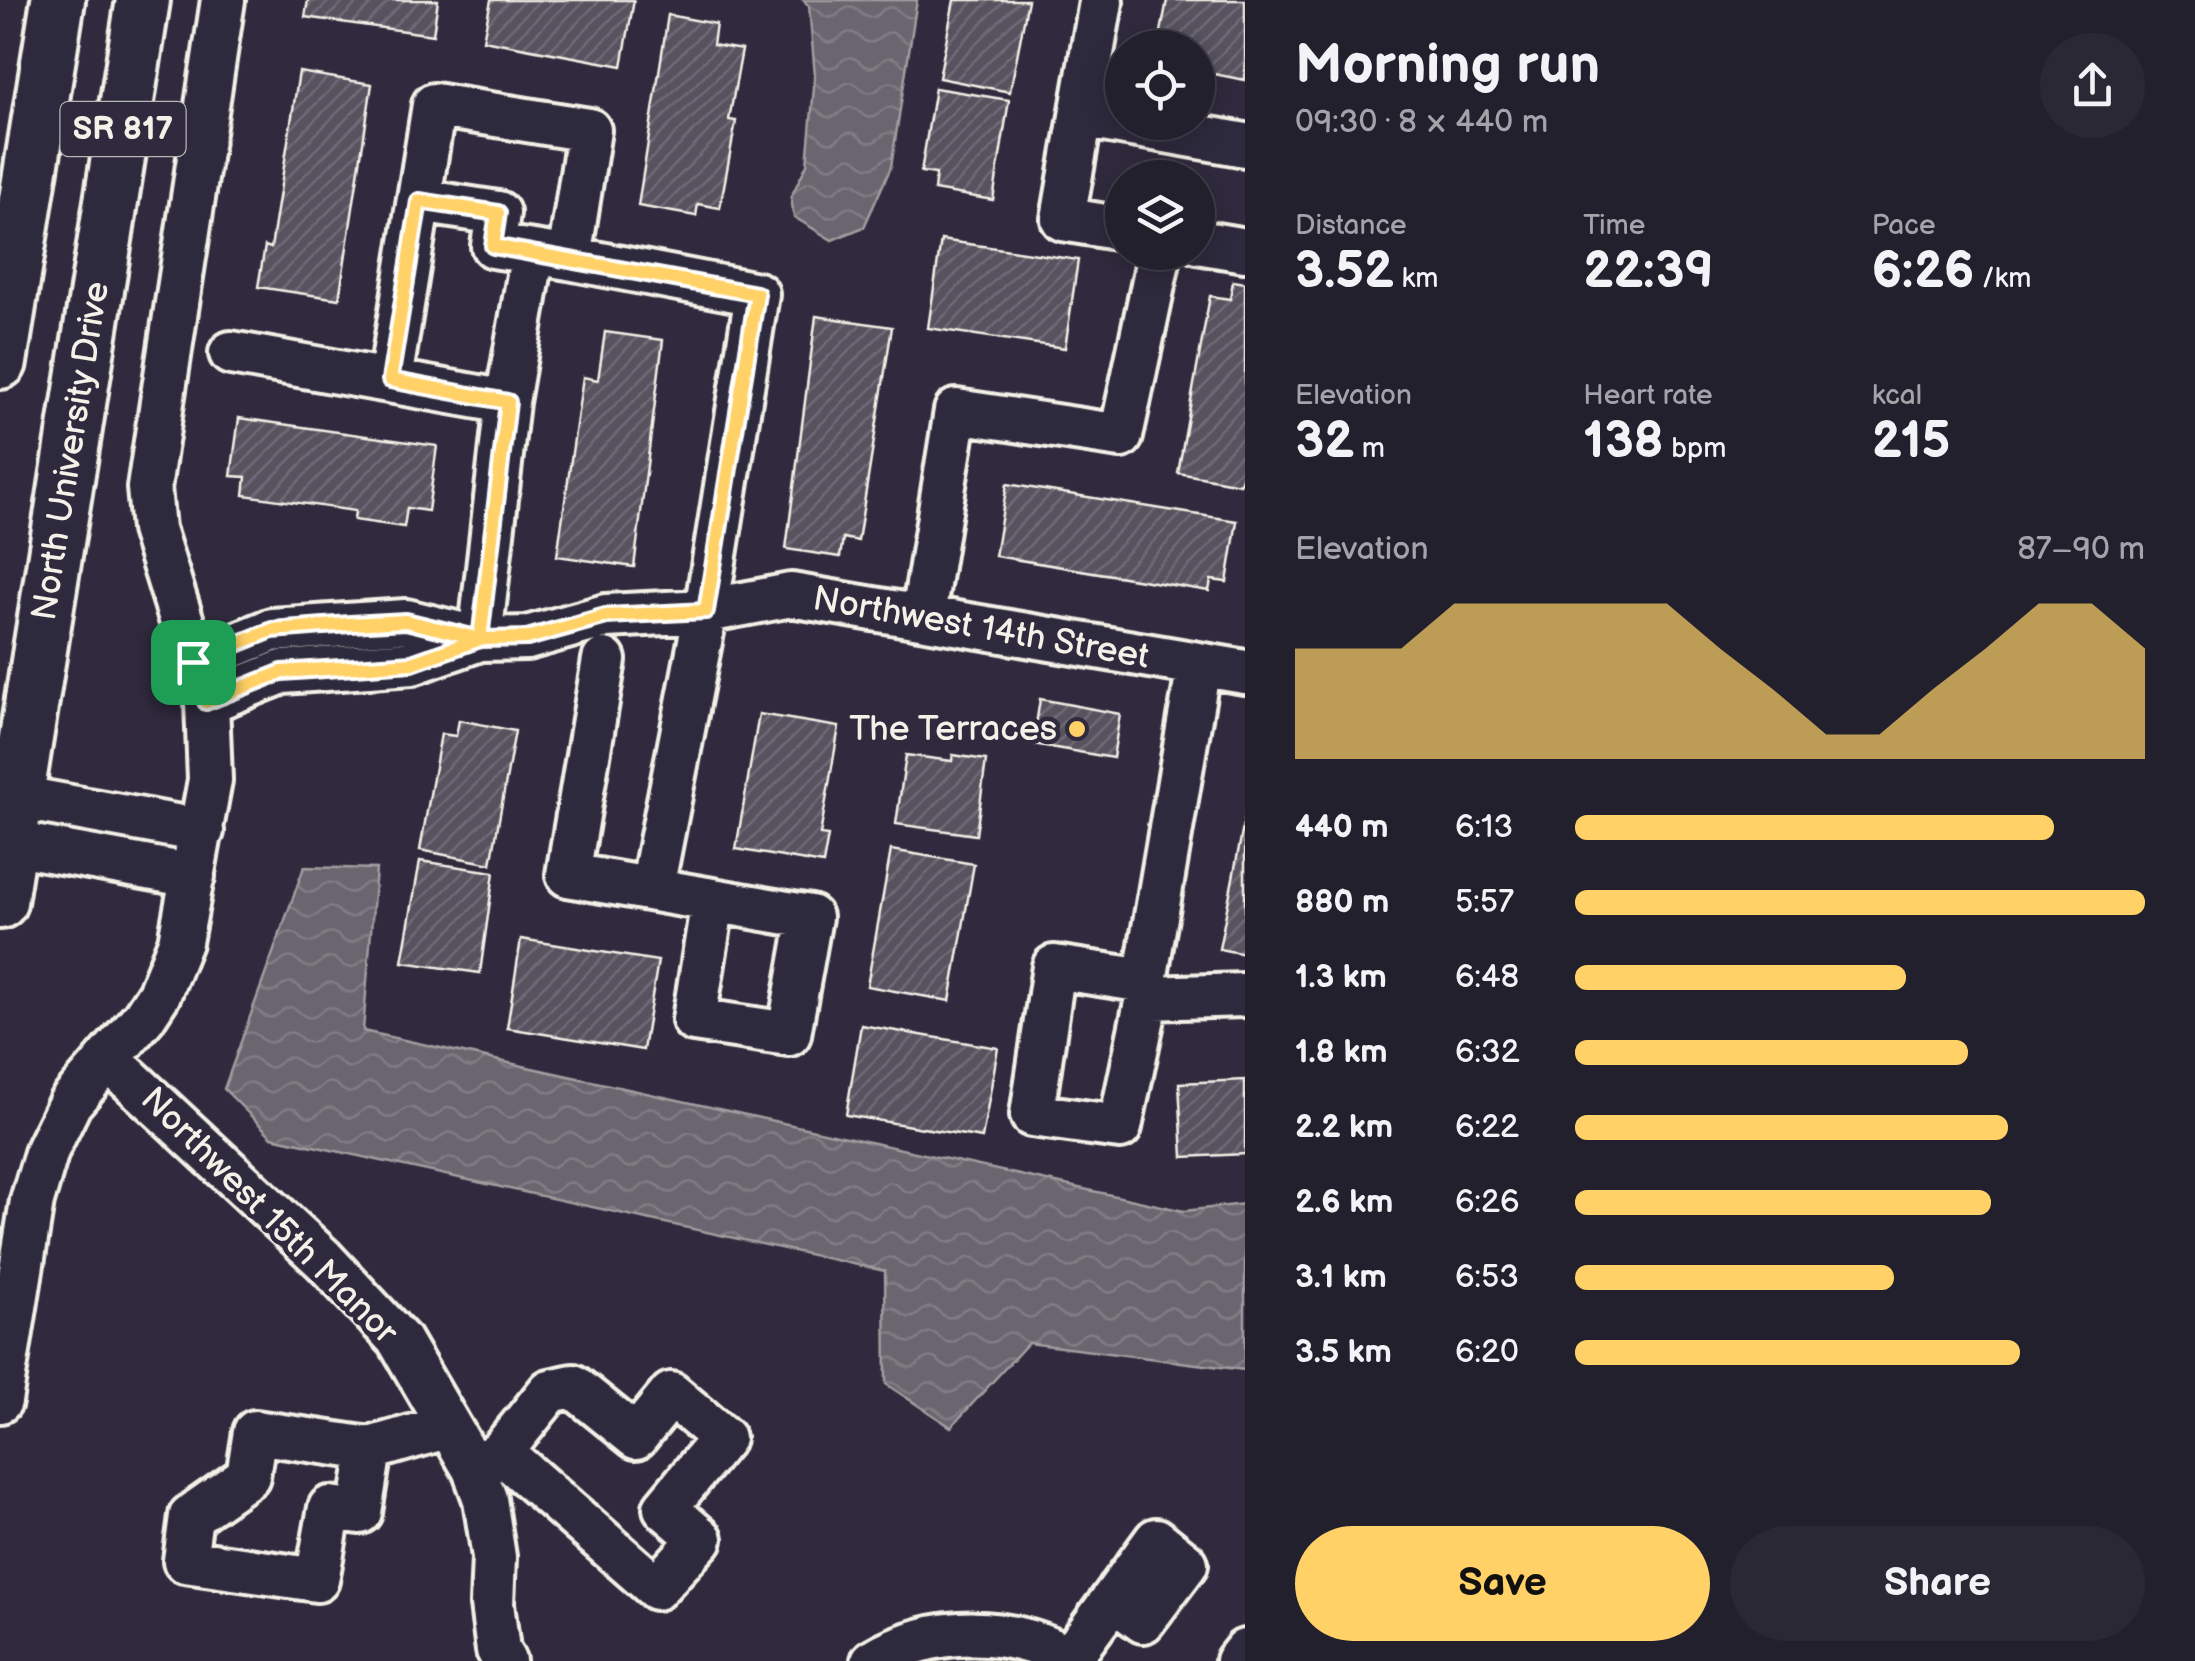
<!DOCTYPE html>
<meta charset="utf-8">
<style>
body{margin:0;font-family:"Balsamiq Sans",sans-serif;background:#2b2836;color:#f1f3f6;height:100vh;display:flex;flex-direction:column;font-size:38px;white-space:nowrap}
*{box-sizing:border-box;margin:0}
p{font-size:32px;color:#a3a3aa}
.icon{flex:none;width:55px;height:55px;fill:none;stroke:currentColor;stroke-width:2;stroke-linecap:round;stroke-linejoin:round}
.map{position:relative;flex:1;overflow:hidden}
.drawer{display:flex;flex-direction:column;background:#23202e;width:950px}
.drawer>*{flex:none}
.buttons{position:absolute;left:1105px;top:30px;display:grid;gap:20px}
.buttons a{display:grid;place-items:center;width:110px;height:110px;border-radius:50%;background:#23202e;box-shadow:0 5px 25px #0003,0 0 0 2px #403e4a;font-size:50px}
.pin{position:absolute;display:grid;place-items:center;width:85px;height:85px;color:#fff;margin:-42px;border-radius:20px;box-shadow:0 5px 15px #0006}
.round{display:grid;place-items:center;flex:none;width:105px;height:105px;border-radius:52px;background:#2b2836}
.summary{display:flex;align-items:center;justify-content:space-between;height:170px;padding:0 50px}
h1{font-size:55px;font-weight:700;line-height:75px}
.figures{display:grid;grid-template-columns:repeat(3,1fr);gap:15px;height:170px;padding:10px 50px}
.figures div{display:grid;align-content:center}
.figures b{font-size:50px;font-weight:700}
.figures small{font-size:28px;font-weight:400}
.figures p{font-size:28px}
.chart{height:280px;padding:20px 50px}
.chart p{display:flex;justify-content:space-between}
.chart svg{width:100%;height:180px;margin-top:10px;fill:#ffd166;opacity:.7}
.primary-button{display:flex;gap:20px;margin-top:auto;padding:20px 50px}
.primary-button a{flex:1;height:115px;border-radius:60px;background:#ffd166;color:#111;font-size:40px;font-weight:700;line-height:115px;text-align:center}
.primary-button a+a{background:#2b2836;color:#f1f3f6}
ul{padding:0 50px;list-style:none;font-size:32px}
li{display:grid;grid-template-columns:160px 120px 1fr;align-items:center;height:75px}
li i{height:25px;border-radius:12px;background:#ffd166}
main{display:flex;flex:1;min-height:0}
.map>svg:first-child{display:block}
.water{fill:url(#water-waves);stroke:#a19ea0;stroke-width:2.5}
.building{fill:url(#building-hatch);stroke:#f4f1e8;stroke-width:2.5}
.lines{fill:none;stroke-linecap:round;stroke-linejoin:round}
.minor-casing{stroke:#f4f1e8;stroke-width:50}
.major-casing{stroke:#f4f1e8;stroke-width:60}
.minor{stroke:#2f2a3d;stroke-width:42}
.major{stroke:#2f2a3d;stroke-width:52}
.route-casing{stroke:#fff;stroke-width:20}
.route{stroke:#ffd166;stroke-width:12}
.poi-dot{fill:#ffd166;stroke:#2f2a3d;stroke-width:4}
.labels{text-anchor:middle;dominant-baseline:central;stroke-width:9;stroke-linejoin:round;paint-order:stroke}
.shield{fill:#2f2a3d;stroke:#b9b5b5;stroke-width:2.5}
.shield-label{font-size:32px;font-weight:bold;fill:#f4f1e8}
.street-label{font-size:35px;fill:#f4f1e8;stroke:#2f2a3d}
.poi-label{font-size:35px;fill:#f4f1e8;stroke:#2f2a3d;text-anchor:end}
</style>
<main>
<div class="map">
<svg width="1245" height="1661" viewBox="0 0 1245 1661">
<defs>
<pattern id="water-waves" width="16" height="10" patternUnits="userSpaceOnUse" patternTransform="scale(2.5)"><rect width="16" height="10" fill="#6a6670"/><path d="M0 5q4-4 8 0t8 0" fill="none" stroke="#807c84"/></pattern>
<pattern id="building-hatch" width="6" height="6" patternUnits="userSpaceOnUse" patternTransform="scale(2.5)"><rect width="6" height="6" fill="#56525f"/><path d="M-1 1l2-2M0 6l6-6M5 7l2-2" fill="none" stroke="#6f6b76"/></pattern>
</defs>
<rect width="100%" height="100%" fill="#2f2a3d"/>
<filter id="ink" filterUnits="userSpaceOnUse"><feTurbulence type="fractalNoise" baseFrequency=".01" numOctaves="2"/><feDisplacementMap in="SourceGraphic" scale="20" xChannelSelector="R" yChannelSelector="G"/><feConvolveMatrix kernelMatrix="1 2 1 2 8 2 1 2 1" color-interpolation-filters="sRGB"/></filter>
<g filter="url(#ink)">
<!-- water -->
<path class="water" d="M803,0H917L891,167L864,227L832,240L794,217L791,197L807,164L815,76L809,6Z
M304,867L376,869L363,1031L1184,1211L1245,1204V1370L1028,1343L951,1427L886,1384L885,1271L272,1137L224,1089Z"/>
<!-- building -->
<path class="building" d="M308,0H438L433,35L305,17Z
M491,0H634L622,66L483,40Z
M954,0H1028L1010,92L939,78Z
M1167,0H1245V80L1198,71V48H1158Z
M668,15L716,24L713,45L742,50L729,120L736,121L720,208L698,204L696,216L638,206Z
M299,72L372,84L339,299L258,287L265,246L271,248Z
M935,88L1009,100L993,200L934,190L936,174L921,172Z
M941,240L1078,260L1065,348L928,328Z
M1233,281L1245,283V468L1240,484L1178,473L1210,296L1230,299Z
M816,316L892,327L858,541L843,538L840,557L786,549Z
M605,332L663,340L634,567L557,556L583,377L598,380Z
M239,418L437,446L428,511L407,508L404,527L354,520L355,511L244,495L246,477L231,476Z
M1007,484L1237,521L1227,582L1211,580L1209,591L995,556Z
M1040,699L1120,714L1113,758L1033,744Z
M759,714L839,727L820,835L828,836L823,864L736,849Z
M459,720L515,731L491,864L420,850L441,734L456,736Z
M906,755L952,761L953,755L986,760L976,835L896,824Z
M1245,817V954L1219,949Z
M891,850L974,864L950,1001L867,986Z
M420,861L494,872L480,973L402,962Z
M521,939L658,961L643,1050L507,1028Z
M861,1025L998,1048L982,1138L846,1115Z
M1245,1080V1154L1183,1157L1179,1083Z"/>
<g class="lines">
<!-- minor casing -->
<g class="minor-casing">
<path id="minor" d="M1101,2L1063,219L1122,229
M1081,116L1245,145
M419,201L498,213L493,246L533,252
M1198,242L1245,250
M231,353L507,402
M390,380L434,105L589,130L569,258L757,294L706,611L652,888
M923,616L956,411L1121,436L1160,252
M480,639L507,402L533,252L569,258
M604,660L568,875L810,917L789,1034L694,1020L713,900
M193,662L272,630L406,621L480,639L527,638L606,616L706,611L791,595L1245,672
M207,702L282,672L412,663L480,639
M0,794L202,831
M0,841L193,876
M1145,981L1054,967L1032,1115L1120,1127L1147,998L1145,981L1199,665
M1147,998L1245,995
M108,1059L323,1259L399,1340L474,1469L485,1499L494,1557L492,1604L498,1650L504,1661
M0,1401L32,1201L47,1150L70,1103L144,1017L159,994L180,942L210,780L207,702L153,529L149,488L223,0
M370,1449L360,1512L330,1508L317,1580L185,1561L191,1516L248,1476L255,1432L370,1449L449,1426
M474,1469L501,1452L550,1391L573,1386L636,1437L671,1394L723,1438L665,1508L701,1539L656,1588L501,1452
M1070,1658L1156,1540L1186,1564L1143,1621L1113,1599
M873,1661C936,1624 1010,1625 1074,1661
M1237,1661L1245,1651"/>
</g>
<!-- major casing -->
<g class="major-casing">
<path id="major" d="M0,362L58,0
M0,902L143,0"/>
</g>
<!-- minor -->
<use href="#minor" class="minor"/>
<!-- major -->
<use href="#major" class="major"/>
</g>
</g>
<g class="lines" filter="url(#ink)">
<!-- route casing -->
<g class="route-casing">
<path id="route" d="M193,662L206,702L282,672L412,663L480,639L527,638L606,616L706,611L757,294L493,246L498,213L419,201L390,380L508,402L480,639L406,621L350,624L272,630L193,662"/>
</g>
<!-- route -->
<use href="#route" class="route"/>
</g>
<!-- markers -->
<circle class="poi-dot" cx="1077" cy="729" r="10"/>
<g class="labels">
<!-- shield labels -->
<rect class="shield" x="60.5" y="102" width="125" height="54" rx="8"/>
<g class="shield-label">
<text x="123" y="129">SR 817</text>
</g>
<!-- street labels -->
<g class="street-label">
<text transform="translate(71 451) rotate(-81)">North University Drive</text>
<text transform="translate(981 628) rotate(10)">Northwest 14th Street</text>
<text transform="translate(269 1216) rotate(45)">Northwest 15th Manor</text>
</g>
<!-- poi labels -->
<g class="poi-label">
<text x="1057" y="729">The Terraces</text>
</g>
</g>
</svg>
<div class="buttons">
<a><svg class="icon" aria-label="locate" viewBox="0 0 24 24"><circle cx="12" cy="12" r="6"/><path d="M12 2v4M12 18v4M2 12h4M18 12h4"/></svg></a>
<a><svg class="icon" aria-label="layers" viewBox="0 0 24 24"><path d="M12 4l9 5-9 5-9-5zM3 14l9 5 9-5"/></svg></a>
</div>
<div class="pin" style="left:193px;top:662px;background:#1e9e55"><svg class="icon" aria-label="arrive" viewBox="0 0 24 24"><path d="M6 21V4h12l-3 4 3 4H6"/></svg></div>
</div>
<section class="drawer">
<div class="summary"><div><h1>Morning run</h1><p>09:30 · 8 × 440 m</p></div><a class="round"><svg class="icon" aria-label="share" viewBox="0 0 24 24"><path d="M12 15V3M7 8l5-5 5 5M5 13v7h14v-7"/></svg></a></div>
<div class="figures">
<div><p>Distance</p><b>3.52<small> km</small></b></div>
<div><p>Time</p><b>22:39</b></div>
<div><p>Pace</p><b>6:26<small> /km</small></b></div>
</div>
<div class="figures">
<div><p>Elevation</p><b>32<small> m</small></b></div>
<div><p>Heart rate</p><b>138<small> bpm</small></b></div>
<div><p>kcal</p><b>215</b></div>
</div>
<div class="chart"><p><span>Elevation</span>87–90 m</p>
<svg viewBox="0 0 160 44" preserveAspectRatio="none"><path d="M0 44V17L10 17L20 17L30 6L40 6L50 6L60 6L70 6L80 17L90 27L100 38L110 38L120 27L130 17L140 6L150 6L160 17V44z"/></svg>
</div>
<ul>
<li><b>440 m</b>6:13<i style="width:84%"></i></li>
<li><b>880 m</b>5:57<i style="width:100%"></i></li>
<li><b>1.3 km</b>6:48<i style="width:58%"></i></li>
<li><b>1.8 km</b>6:32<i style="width:69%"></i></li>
<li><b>2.2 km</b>6:22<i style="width:76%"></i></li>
<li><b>2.6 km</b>6:26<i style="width:73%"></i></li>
<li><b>3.1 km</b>6:53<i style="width:56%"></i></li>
<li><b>3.5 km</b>6:20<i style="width:78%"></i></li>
</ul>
<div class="primary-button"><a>Save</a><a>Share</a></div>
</section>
</main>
